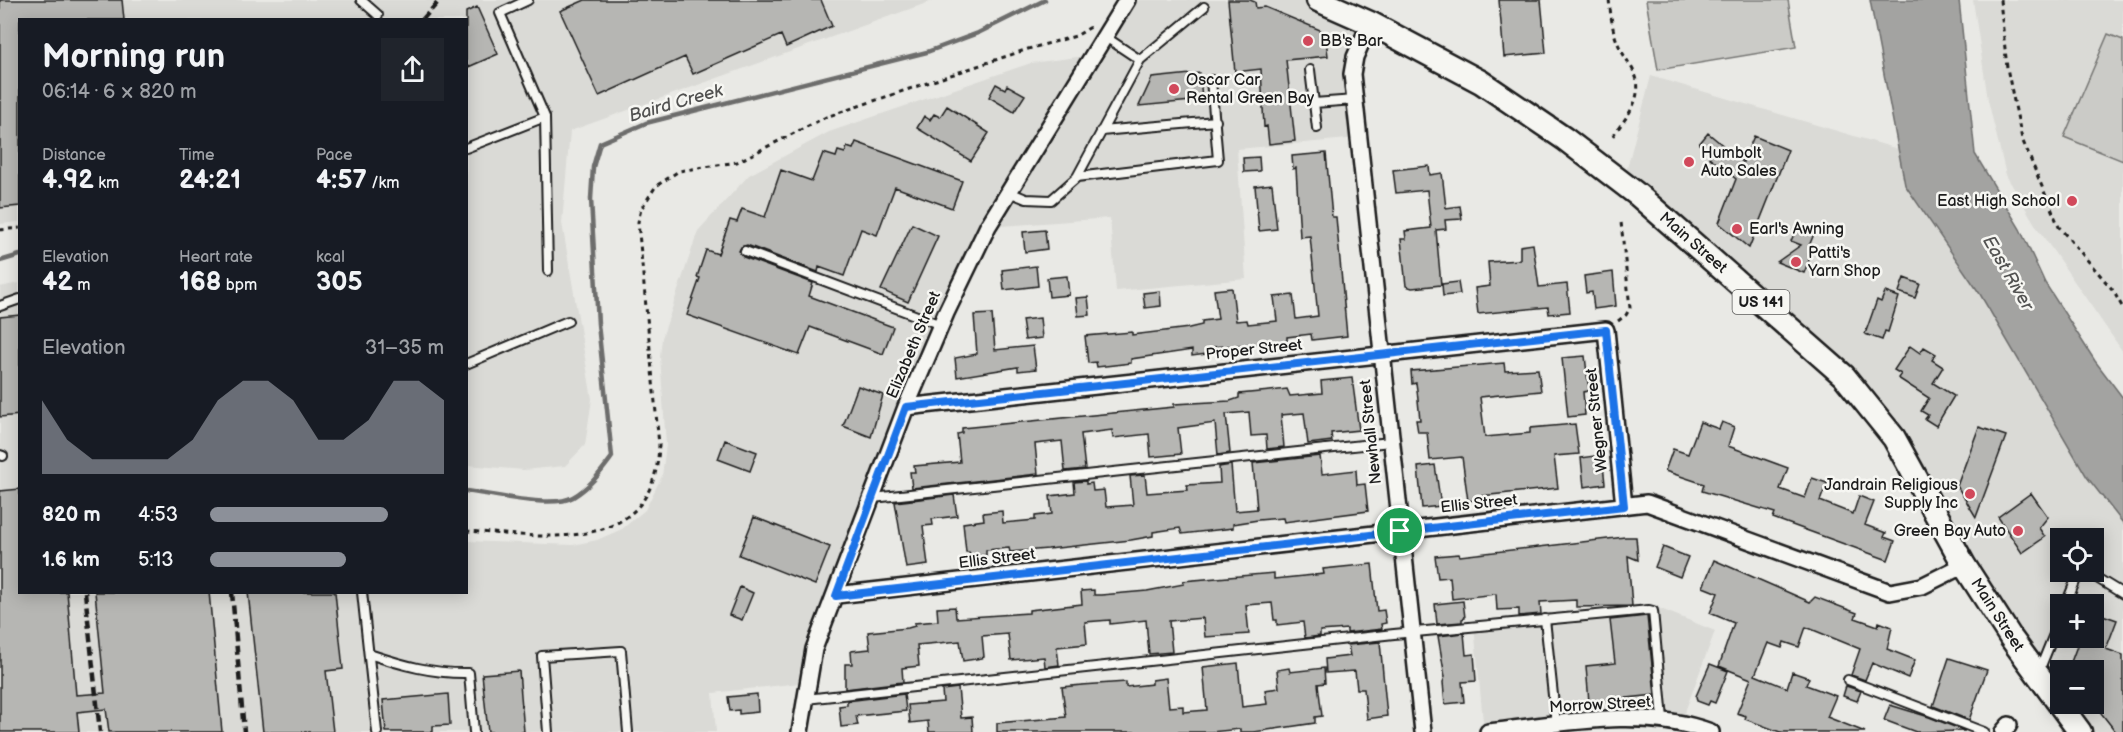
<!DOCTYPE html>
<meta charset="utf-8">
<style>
body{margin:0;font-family:"Balsamiq Sans",sans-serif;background:#20242c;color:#f1f3f6;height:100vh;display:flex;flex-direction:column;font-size:22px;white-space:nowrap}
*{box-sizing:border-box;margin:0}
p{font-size:20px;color:#9ea1a6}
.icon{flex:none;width:33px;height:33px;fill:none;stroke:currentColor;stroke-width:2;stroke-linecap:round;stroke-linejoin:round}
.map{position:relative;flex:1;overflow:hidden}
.drawer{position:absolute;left:18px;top:18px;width:450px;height:576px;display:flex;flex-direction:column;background:#171b24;border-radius:0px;box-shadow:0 3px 15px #0003}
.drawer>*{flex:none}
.tools{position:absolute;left:2050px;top:528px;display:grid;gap:12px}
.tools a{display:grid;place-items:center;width:54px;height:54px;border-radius:0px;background:#171b24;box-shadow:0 3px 15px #0003;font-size:30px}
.pin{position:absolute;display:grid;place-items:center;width:51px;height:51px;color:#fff;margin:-26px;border:3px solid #fff;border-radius:50%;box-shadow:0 2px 6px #0007}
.round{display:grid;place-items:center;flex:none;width:63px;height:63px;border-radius:0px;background:#20242c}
.head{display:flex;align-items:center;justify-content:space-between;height:102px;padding:0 24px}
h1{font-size:33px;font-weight:600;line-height:45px}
.figures{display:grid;grid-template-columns:repeat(3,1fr);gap:9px;height:102px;padding:6px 24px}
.figures div{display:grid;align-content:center}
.figures b{font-size:26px;font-weight:600}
.figures small{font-size:16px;font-weight:400}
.figures p{font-size:16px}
.chart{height:168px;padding:12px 24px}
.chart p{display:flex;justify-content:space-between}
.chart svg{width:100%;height:108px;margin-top:6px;fill:#8c9099;opacity:.7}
ul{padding:0 24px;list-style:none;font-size:20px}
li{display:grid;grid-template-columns:96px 72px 1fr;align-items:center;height:45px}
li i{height:15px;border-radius:8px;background:#8c9099}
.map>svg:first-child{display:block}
.built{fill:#dadad6;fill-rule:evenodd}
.green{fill:#cbcbc7;stroke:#747472;stroke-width:1.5}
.water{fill:#a3a3a1;stroke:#6d6d6c;stroke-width:1.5}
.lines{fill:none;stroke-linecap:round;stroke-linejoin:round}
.stream{stroke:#6d6d6c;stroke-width:4.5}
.building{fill:#b6b6b3;stroke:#1c1c1c;stroke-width:1.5}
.service-casing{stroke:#1c1c1c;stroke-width:12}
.minor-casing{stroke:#1c1c1c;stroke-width:20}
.primary-casing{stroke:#1c1c1c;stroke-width:27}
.path{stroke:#1c1c1c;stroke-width:3;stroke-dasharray:4.5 4.5;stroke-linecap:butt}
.service{stroke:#f6f6f2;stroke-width:8}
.minor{stroke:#f6f6f2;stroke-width:15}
.primary{stroke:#f6f6f2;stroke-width:22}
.rail{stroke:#1c1c1c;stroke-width:4.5;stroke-dasharray:9 4.5;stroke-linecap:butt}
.route-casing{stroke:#fff;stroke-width:12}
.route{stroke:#1a73e8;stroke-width:8}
.poi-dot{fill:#d1495b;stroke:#f6f6f2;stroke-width:2}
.labels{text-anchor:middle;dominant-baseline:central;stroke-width:5;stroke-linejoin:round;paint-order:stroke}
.shield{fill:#f6f6f2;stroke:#5d5d5c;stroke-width:1.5}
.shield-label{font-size:15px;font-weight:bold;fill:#1c1c1c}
.poi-label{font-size:16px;fill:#1c1c1c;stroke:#f6f6f2;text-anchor:start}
.street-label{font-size:16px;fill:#1c1c1c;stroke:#f6f6f2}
.water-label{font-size:18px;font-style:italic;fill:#525251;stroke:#f6f6f2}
</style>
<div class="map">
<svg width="2123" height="732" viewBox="0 0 2123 732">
<rect width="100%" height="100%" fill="#e9e9e5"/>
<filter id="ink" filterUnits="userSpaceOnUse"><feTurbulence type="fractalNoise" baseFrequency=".0167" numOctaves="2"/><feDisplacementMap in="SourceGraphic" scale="12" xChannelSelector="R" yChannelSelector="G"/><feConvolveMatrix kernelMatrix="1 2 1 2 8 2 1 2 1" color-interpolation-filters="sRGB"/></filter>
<g filter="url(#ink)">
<!-- built -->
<path class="built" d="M0,0H935L570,131L562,223L592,399L585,445L565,466L524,470L467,465L466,20H20L19,222L0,224Z
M1127,0H1318L1370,23L1355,57L1359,138L1237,149L1246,279L1116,291L1110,218L988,227L946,313L808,682L713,693L716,732H0V287L19,283L20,592H466L467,541L573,545L597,540L622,529L645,510L662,476L666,445L660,356L662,338L698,231L749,175L829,132L1031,63L1093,55Z
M1973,0H2123V352L2036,226L2006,175L1988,100Z
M1651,76L1898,149L1905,185L1980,294L2087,477L2123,523V732H2080L2011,638L1964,565L1894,438L1844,376L1623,184ZM2061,538H2094V572H2061ZM2061,604H2094V638H2061ZM2061,670H2094V704H2061Z
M1651,605L1715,631L1686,709L1684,724L1663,719L1484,732L1474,626L1649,610Z"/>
<!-- green -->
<path class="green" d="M1646,0H1788L1796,47L1658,70Z
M2108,34L2123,40V161L2064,137Z"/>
<!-- water -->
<path class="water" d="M1870,0H1959L1975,154L2020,229L2045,283L2095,361L2123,398V523L2087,477L1980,294L1905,185Z"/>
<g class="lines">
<!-- stream -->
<path class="stream" d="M0,261L20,255
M466,491C491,494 553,509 573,497C590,487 600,473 612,457L598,324L591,199L593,167L600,143L646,123L927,52L978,33L1045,0"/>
</g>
<!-- building -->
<path class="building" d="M0,0H122L124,20H20V206L0,208Z
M585,0H821L832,26L786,47L781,35L693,74L685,57L599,96L560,11Z
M1228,0H1250L1255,2L1256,8L1265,7L1325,32L1328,56L1286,60L1295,141L1269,144L1267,126L1264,127L1261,69L1235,72Z
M1499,0H1541L1546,53L1504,57Z
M477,7L498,54L466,68V12Z
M1200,73L1202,100L1139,106L1152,78Z
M996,84L1005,89L1007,85L1025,95L1014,112L989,97Z
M947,106L989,133L971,161L917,128L924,116L930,120L934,114L940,117Z
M1708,133L1743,162L1754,136L1788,150L1749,248L1719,223L1736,179L1709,157L1711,154L1699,144Z
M856,142L962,181L952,208L895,187L877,235L861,229L844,276L819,267L818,272L747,245L741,247L739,251L743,257L813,283L809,296L893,327L883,354L810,327L799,355L687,315L700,278L697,277L706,250L718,254L730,220L737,222L742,209L765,217L781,170L812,181L823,153L836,157L838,151L845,153L847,147L853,149Z
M1326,153L1332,217H1336L1347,336L1312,340L1311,334L1287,337V342L1213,347L1214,353L1192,356V350L1131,359V363L1097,367L1096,362L1088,363L1085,336L1132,332V335L1189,328L1202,325V321L1218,319L1214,290L1232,288L1236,321L1247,320L1248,324L1277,321L1274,297L1293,295L1296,319L1318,316L1310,236L1300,237L1296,168L1293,169L1292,156Z
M1259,157L1260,171L1244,172L1243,158Z
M1429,166L1430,175L1442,173L1446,208L1460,206L1462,219L1445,220L1446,229L1436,230L1441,285L1412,288L1406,286L1401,239H1406L1405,231L1431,228L1427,190L1396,193L1393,170Z
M1272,184L1277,229L1259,231L1255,186Z
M912,224L938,236L908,302L881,290Z
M1797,227L1814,234L1809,246L1814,248L1804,273L1777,262L1801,245L1791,241Z
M1045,230L1047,249L1025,252L1023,232Z
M1533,244L1539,287L1567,284L1570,312L1549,314L1548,307L1478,314L1475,288L1490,286L1488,262L1520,260V246Z
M1036,266L1038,286L1004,290L1002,270Z
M1613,272L1616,306L1594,309L1592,292L1586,293L1584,276Z
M1067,276L1069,295L1049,297L1047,278Z
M1904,278L1920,284L1915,298L1899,292Z
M1458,282L1460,294L1443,296L1442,284Z
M1160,291L1161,306L1145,308L1143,293Z
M1885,292L1899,297L1888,332L1885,331L1882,340L1865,334L1877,300L1881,302Z
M1088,297L1090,315L1078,316L1076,298Z
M992,314L995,350L1033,346L1036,369L1018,371V367L957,377L955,358L977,354L974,315Z
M20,315V415L0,417V317Z
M1040,318L1042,338L1025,340L1022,320Z
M1910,346L1920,353L1924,347L1936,354L1932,360L1943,367L1933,383L1954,396L1936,426L1925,419L1928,415L1921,411L1929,398L1898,378L1901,374L1894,370Z
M1585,356L1589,391L1583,392L1585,415L1568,417L1562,358Z
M1504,363L1505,371L1538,369L1541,391L1480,397L1485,437L1530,433V428L1575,424L1579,454L1554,456L1558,488L1481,496V499L1468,501L1462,457L1430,460L1427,432H1418L1416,420H1420L1417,390L1416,383L1412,384L1411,371Z
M1352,378L1359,430L1331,433L1332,441L1308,444L1304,413L1281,415L1284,447L1267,449L1266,435L1251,436L1249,412L1226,414L1230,453L1218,455L1215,423L1178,428L1181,454L1151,457L1149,434L1113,438L1112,430L1081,434L1085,469L1065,471L1062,441L1035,444L1038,474L912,488L910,472H915L914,466L960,462L957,434L962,433V428L1174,407V404L1230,401L1239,398V394L1270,391L1287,389L1290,396L1322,393L1321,381Z
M858,386L883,395L871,437L843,426Z
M1700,422L1719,429L1722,422L1734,427L1728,446L1788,468L1780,489L1805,498L1812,478L1827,483L1820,501L1853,514L1859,496L1874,502L1865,525L1886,533L1884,537L1895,541L1888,560L1773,518L1775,513L1702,491L1704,484L1665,471L1673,449L1688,454Z
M1979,427L2006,436L1976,517L1957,486Z
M725,440L757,452L750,471L718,459Z
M1602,455L1605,484L1584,487L1581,458Z
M1320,456L1322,474L1356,470L1357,485L1365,484L1368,511L1284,522L1283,518L1258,520L1233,524V528L1182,534L1180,528L1153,532V536L1131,540L1048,549L1010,552L1009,548L986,550V555L970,557L969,552H966L963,523L984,520L983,513L1002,511L1003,523L1035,520V516L1052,514L1050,496L1075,493L1074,482L1086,481V484L1092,483L1093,491L1104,490L1106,507L1133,505L1130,476L1145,475L1147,493L1188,490L1187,485L1220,483L1219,467L1231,465L1235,511L1257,509L1253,463Z
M1435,465L1441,506L1422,508L1418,467Z
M20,489V592H67L76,695L105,693L95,592H209L222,732H109L106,709L77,712L79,732H0V491Z
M2031,493L2048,517L2039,528L2045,537L2022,553L1998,517Z
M954,495L957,516L932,519L933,525L923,526L928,565L906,568L895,502Z
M754,517L830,547L815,585L739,555Z
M1625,537H1636L1638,560L1628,556L1632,606L1576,607V600L1540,602L1541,614L1519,616V609L1497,610L1496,594L1452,599L1450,577L1438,578L1435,556L1459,554L1460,556Z
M1663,547L1688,557L1680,577L1655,567Z
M1714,560L1810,602L1815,597L1857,613L1855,618L1878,626L1879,622L1892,627L1887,649L1915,660L1908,678L1872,663L1865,680L1851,675L1860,649L1806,627L1799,647L1784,642L1782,648L1768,643L1755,675L1787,688L1792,672L1809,678L1806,685L1836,696L1827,717L1865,732H1780L1745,719L1746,716L1737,713L1751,679L1719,666L1734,623L1710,613L1718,593L1703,587Z
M1372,564L1377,611L1384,610L1386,623L1381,624L1382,629L1347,633V629L1320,631V636L1305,638L1303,622L1277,625V620H1274L1272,603L1246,605L1249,634L1205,637L1203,618L1169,621L1172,652L1149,654L1146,620L1110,624V620L1085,622L1087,644L1057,647L1059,665L1045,667L1044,657L1011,660L1008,634L982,636L984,657L982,658L963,661L960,641L917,645L919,666L902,668L903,682L845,689V664H852L851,651L870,649L868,632L908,628L915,626L914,623L938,621L937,608L955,607L956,618L1029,613V610L1082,604L1081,591L1094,590V595H1101L1147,591L1184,584L1183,581L1274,573V579L1324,574L1323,569Z
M740,587L753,593L742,620L729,615Z
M248,592H335L343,669L326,671L333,732H263Z
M1463,601L1465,618L1462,619V622L1437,624L1435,604Z
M2094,612L2117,620L2106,649L2123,655V732H2116L2094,704V670H2068L2080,638H2094Z
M1647,616L1655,695L1589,702L1586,666L1615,663L1610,620Z
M1464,633L1466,655L1474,654L1476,681L1462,682L1464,702L1445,704L1443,682L1445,677L1438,636Z
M1380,642L1387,716L1367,719L1364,689H1357L1355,671L1326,673L1325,659L1350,656L1348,645Z
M1949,658L1987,670L1969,720L1933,706Z
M1238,663L1242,707L1267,704L1265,690L1279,688L1277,670L1289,668L1290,672L1324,668L1325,683L1318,684L1322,716L1315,717V723L1254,732H1240V729L1211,732H997V723L1066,717L1062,687L1082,685L1126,682V687L1152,684V680L1166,678L1169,707L1183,706V712L1207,710L1203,667Z
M1710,664L1728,671L1715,703L1710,701L1708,705L1697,701L1696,696Z
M519,671L524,732H488L482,674Z
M1846,686L1861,691L1857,701L1843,696Z
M958,688L961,718L972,717L973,732H929L928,721L910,723L908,705L943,702L942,690Z
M448,694L450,725L433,726V732H386L383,700Z
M757,694L758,712L739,714V710L730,711L728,697Z
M904,694L906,711L856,716L858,725L841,727L839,706L847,705V701Z
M1890,705L1929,717L1965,731L1916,732L1884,720Z"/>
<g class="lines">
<!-- service casing -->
<g class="service-casing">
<path id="service" d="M361,0L378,15
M528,0L500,13L545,117
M1104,36L1140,60
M1310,70L1314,103L1355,100
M1314,103L1317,128
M1101,131L1216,121
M466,148L545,117L548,271
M1077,177L1218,160L1211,80
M1009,192L1026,199L1051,200L1077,177L1140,60L1204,7
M745,251L941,325
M0,306L20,299
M466,364L568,321
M0,455L3,456
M873,498L1390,442
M2087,572L2123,594
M362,592L377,732
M2066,604L2079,572
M1545,619L1556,724
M369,654C402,665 433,674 469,673L474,732
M2039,671L2061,617
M1848,680L1984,732
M806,699L1394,634L1649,610L1653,611L1663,719
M548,732L542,656L621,651L628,732"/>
</g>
<!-- minor casing -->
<g class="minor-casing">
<path id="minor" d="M1370,23L1355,57L1352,74L1423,732
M906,407L1606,330L1624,506
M836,595L1647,503L1890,592L1922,586L1964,565
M800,732L814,649L906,407L946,313L988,226L1127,0
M1488,732C1561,724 1641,706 1711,732
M2003,732L2009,725"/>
</g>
<!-- primary casing -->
<g class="primary-casing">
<path id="primary" d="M1318,0L1370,23L1481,82L1565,139L1638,195L1844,376L1894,438L1964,565L2011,638L2080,732"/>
</g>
<!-- path -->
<path class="path" d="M1609,0C1611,15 1612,32 1619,46C1626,62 1641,74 1637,93C1635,109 1621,124 1612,137
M2000,0L2007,68L2022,139L2059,227L2112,289L2123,308
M0,230L20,228
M1618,321L1626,315L1630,308L1621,222
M466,531C543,536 655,558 659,445L638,222L641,209L656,186L679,171L737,162L826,117L1028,49L1076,36L1094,25"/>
<!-- service -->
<use href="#service" class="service"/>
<!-- minor -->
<use href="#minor" class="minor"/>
<!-- primary -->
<use href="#primary" class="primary"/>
<!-- rail -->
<path class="rail" d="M422,20L440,0
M85,592L100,732
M232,592L244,732"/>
</g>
</g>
<g class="lines" filter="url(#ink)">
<!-- route casing -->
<g class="route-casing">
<path id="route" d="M1606,330L1624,506L836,596L906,407Z"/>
</g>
<!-- route -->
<use href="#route" class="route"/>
</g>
<!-- markers -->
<g class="poi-dot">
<circle cx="1308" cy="41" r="6"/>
<circle cx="1174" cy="89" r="6"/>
<circle cx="1689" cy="162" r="6"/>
<circle cx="2072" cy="201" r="6"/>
<circle cx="1737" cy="229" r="6"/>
<circle cx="1796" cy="262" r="6"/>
<circle cx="1970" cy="494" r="6"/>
<circle cx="2018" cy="531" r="6"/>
</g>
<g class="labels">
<!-- shield labels -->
<rect class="shield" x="1732.5" y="290" width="57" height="24" rx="4.5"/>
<g class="shield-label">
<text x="1761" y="302">US 141</text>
</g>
<!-- poi labels -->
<g class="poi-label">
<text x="1320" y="41">BB's Bar</text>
<text x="1186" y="80">Oscar Car<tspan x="1186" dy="18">Rental Green Bay</tspan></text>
<text x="1701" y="153">Humbolt<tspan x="1701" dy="18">Auto Sales</tspan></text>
<text x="2060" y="201" text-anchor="end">East High School</text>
<text x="1749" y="229">Earl's Awning</text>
<text x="1808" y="253">Patti's<tspan x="1808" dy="18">Yarn Shop</tspan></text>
<text x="1958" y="485" text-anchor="end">Jandrain Religious<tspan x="1958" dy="18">Supply Inc</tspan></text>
<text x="2006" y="531" text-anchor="end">Green Bay Auto</text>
</g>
<!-- street labels -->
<g class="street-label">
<text transform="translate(1693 243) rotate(41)">Main Street</text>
<text transform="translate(914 345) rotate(-67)">Elizabeth Street</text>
<text transform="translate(1254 350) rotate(-6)">Proper Street</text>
<text transform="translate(1597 420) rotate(-96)">Wegner Street</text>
<text transform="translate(1371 432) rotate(-96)">Newhall Street</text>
<text transform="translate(1479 504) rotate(-6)">Ellis Street</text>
<text transform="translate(997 559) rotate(-7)">Ellis Street</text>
<text transform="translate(1997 615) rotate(57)">Main Street</text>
<text transform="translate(1600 705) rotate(-3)">Morrow Street</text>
</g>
<!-- water labels -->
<g class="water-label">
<text transform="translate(676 103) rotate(-16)">Baird Creek</text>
<text transform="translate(2008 273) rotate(60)">East River</text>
</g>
</g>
</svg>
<div class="tools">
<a><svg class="icon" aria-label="locate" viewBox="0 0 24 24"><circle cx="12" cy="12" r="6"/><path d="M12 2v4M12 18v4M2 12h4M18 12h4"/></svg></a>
<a>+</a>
<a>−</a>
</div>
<div class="pin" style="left:1400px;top:531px;background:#1e9e55"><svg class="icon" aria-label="arrive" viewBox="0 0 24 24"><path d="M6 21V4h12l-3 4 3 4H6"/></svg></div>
<section class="drawer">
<div class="head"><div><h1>Morning run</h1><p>06:14 · 6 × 820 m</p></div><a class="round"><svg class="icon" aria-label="share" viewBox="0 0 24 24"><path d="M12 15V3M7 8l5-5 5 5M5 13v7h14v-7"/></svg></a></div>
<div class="figures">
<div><p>Distance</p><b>4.92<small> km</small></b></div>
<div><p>Time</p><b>24:21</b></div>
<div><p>Pace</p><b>4:57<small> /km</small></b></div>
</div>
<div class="figures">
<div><p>Elevation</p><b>42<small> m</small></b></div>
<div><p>Heart rate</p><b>168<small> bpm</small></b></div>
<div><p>kcal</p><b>305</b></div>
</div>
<div class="chart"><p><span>Elevation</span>31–35 m</p>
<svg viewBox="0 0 160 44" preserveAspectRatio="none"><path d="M0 44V14L10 30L20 38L30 38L40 38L50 38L60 30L70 14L80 6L90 6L100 14L110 30L120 30L130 22L140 6L150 6L160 14V44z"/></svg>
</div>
<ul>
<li><b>820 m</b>4:53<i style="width:76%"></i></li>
<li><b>1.6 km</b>5:13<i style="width:58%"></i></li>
</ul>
</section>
</div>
